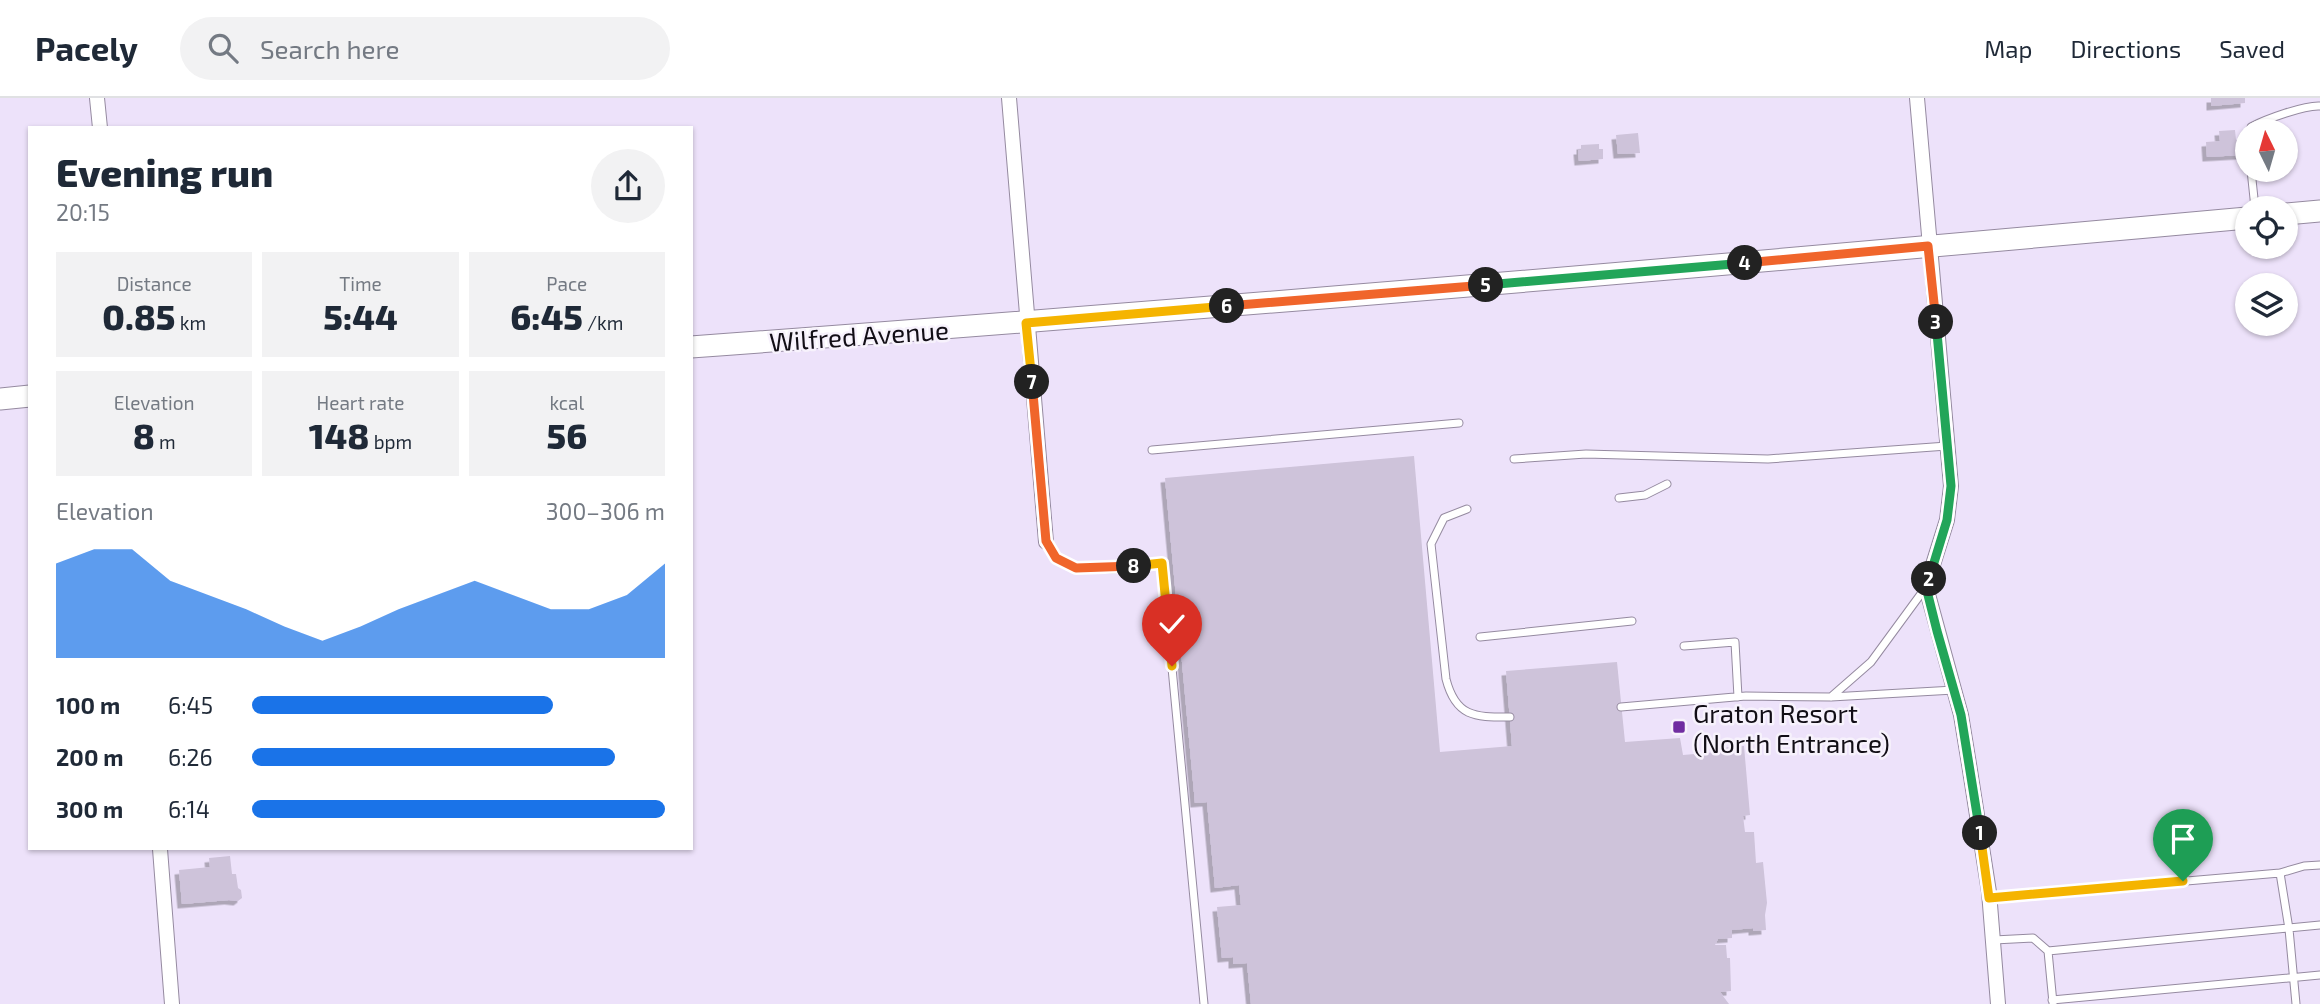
<!DOCTYPE html>
<meta charset="utf-8">
<style>
body{margin:0;font-family:"Exo 2",sans-serif;background:#f2f2f3;color:#1f2937;height:100vh;display:flex;flex-direction:column;font-size:26px;white-space:nowrap}
*{box-sizing:border-box;margin:0}
p{font-size:23px;color:#747a83}
.icon{flex:none;width:38px;height:38px;fill:none;stroke:currentColor;stroke-width:2;stroke-linecap:round;stroke-linejoin:round}
.map{position:relative;flex:1;overflow:hidden}
.details{position:absolute;left:28px;top:28px;width:665px;height:724px;display:flex;flex-direction:column;background:#fff;border-radius:0px;box-shadow:0 2px 5px #0004}
.details>*{flex:none}
.needle{width:46px;rotate:355deg}
.buttons{position:absolute;left:2235px;top:21px;display:grid;gap:14px}
.buttons a{display:grid;place-items:center;width:63px;height:63px;border-radius:50%;background:#fff;box-shadow:0 2px 5px #0004;font-size:35px}
.pin{position:absolute;display:grid;place-items:center;width:60px;height:60px;color:#fff;margin:-72px -30px;border-radius:50% 50% 50% 0;rotate:-45deg;box-shadow:0 0 7px #0007}
.pin .icon{rotate:45deg}
.km{position:absolute;width:35px;height:35px;margin:-18px;border-radius:50%;background:#222;color:#fff;font-size:19px;line-height:35px;text-align:center}
.round{display:grid;place-items:center;flex:none;width:74px;height:74px;border-radius:37px;background:#f2f2f3}
.overview{display:flex;align-items:center;justify-content:space-between;height:119px;padding:0 28px}
h1{font-size:38px;font-weight:800;line-height:52px}
.stats{display:grid;grid-template-columns:repeat(3,1fr);gap:10px;height:119px;padding:7px 28px}
.stats div{display:grid;align-content:center;border-radius:0px;background:#f2f2f3;text-align:center}
.stats b{font-size:35px;font-weight:800}
.stats small{font-size:19px;font-weight:400}
.stats p{font-size:19px}
.chart{height:196px;padding:14px 28px}
.chart p{display:flex;justify-content:space-between}
.chart svg{width:100%;height:126px;margin-top:7px;fill:#1a73e8;opacity:.7}
ul{padding:0 28px;list-style:none;font-size:23px}
li{display:grid;grid-template-columns:112px 84px 1fr;align-items:center;height:52px}
li i{height:18px;border-radius:9px;background:#1a73e8}
header{display:flex;align-items:center;gap:42px;box-sizing:border-box;height:98px;padding:0 35px;background:#fff;border-bottom:2px solid #e0e1e3}
header strong{font-size:33px}
nav{display:flex;gap:38px;margin-inline-start:auto;font-size:24px}
.search{width:490px;height:63px;background:#f2f2f3;display:flex;align-items:center;gap:18px;box-sizing:border-box;padding:0 24px;border-radius:38px;color:#747a83;font-size:26px}
.map>svg:first-child{display:block}
.building{fill:#cec3da;filter:url(#shadow)}
.lines{fill:none;stroke-linecap:round;stroke-linejoin:round}
.lane-casing{stroke:#958aa0;stroke-width:9}
.street-casing{stroke:#958aa0;stroke-width:16}
.secondary-casing{stroke:#958aa0;stroke-width:23}
.lane{stroke:#fff;stroke-width:7}
.street{stroke:#fff;stroke-width:14}
.secondary{stroke:#fff;stroke-width:21}
.split-1-casing{stroke:#fff;stroke-width:14}
.split-2-casing{stroke:#fff;stroke-width:14}
.split-3-casing{stroke:#fff;stroke-width:14}
.split-4-casing{stroke:#fff;stroke-width:14}
.split-5-casing{stroke:#fff;stroke-width:14}
.split-6-casing{stroke:#fff;stroke-width:14}
.split-7-casing{stroke:#fff;stroke-width:14}
.split-8-casing{stroke:#fff;stroke-width:14}
.split-9-casing{stroke:#fff;stroke-width:14}
.split-1{stroke:#f5b400;stroke-width:9}
.split-2{stroke:#22a559;stroke-width:9}
.split-3{stroke:#22a559;stroke-width:9}
.split-4{stroke:#f0652b;stroke-width:9}
.split-5{stroke:#22a559;stroke-width:9}
.split-6{stroke:#f0652b;stroke-width:9}
.split-7{stroke:#f5b400;stroke-width:9}
.split-8{stroke:#f0652b;stroke-width:9}
.split-9{stroke:#f5b400;stroke-width:9}
.poi-dot{fill:#702da1;stroke:#f7f2fc;stroke-width:2.5}
.labels{text-anchor:middle;dominant-baseline:central;stroke-width:5;stroke-linejoin:round;paint-order:stroke}
.street-label{font-size:26px;fill:#120e16;stroke:#f7f2fc}
.poi-label{font-size:26px;fill:#120e16;stroke:#f7f2fc;text-anchor:start}
</style>
<header>
<strong>Pacely</strong>
<div class="search"><svg class="icon" aria-label="search" viewBox="0 0 24 24"><circle cx="10" cy="10" r="6"/><path d="M15 15l6 6"/></svg>Search here</div>
<nav><a>Map</a><a>Directions</a><a>Saved</a></nav>
</header>
<div class="map">
<svg width="2320" height="906" viewBox="0 0 2320 906">
<defs>
<filter id="shadow"><feDropShadow dx="-4.5" dy="4.5" stdDeviation="0" flood-color="#0004"/></filter>
</defs>
<rect width="100%" height="100%" fill="#ede2fa"/>
<!-- building -->
<path class="building" d="M2211,0H2245V5L2211,8Z
M2235,32L2236,42L2241,41L2242,57L2207,59L2206,44L2220,43L2219,33Z
M1638,35L1640,55L1618,56L1616,37Z
M1599,46V51H1603V61L1579,63L1578,52H1581V47Z
M1414,358L1440,654L1512,648L1506,573L1617,564L1625,644L1680,640L1683,657L1718,654V650L1744,648L1750,717L1743,718L1745,734H1754L1756,765L1763,764L1767,805L1765,817L1766,832L1753,833V830L1732,832V840L1718,841L1715,847H1726L1727,860H1730L1731,893L1720,894L1729,906H1251L1247,865L1233,866V859L1222,860L1217,809L1241,807L1239,787L1215,790L1207,704L1195,705L1165,380Z
M230,758L232,776H236L238,790L241,792L242,800L238,803L229,802L182,806L179,772L210,769L209,760Z"/>
<g class="lines">
<!-- lane casing -->
<g class="lane-casing">
<path id="lane" d="M2250,33L2251,29C2266,21 2305,7 2320,8
M2251,72L2255,110
M1152,352L1459,325
M1514,361L1586,356L1768,361L1947,348
M1619,400L1645,397L1667,386
M1467,411L1444,420L1431,446L1446,581C1456,620 1476,619 1510,619
M1047,444C1049,449 1052,455 1055,459C1075,481 1134,468 1162,465L1204,906
M1480,539L1632,523
M1684,548L1735,544L1738,599
M1831,599L1871,564L1926,489
M1621,609L1746,598L1831,599L1954,592
M2280,775L2289,831L2296,906
M1989,800L2280,775L2304,768L2320,767
M1994,842L2033,840L2048,853L2320,827
M2048,853L2053,905
M2052,902L2320,877"/>
</g>
<!-- street casing -->
<g class="street-casing">
<path id="street" d="M97,0L100,30
M1009,0L1046,444
M1917,0L1951,388L1947,422L1926,489L1961,617L1969,666L1989,794L1998,906
M160,751L172,906"/>
</g>
<!-- secondary casing -->
<g class="secondary-casing">
<path id="secondary" d="M2286,116L2320,113
M691,249C1210,211 1729,167 2247,120
M0,301L30,298"/>
</g>
<!-- lane -->
<use href="#lane" class="lane"/>
<!-- street -->
<use href="#street" class="street"/>
<!-- secondary -->
<use href="#secondary" class="secondary"/>
</g>
<g class="lines">
<!-- split-1 casing -->
<g class="split-1-casing">
<path id="split-1" d="M1980,735L1989,800L2183,783"/>
</g>
<!-- split-2 casing -->
<g class="split-2-casing">
<path id="split-2" d="M1929,481L1926,489L1937,533L1961,617L1980,735"/>
</g>
<!-- split-3 casing -->
<g class="split-3-casing">
<path id="split-3" d="M1929,481L1947,422L1951,388L1936,224"/>
</g>
<!-- split-4 casing -->
<g class="split-4-casing">
<path id="split-4" d="M1745,165L1928,148L1936,224"/>
</g>
<!-- split-5 casing -->
<g class="split-5-casing">
<path id="split-5" d="M1486,187L1745,165"/>
</g>
<!-- split-6 casing -->
<g class="split-6-casing">
<path id="split-6" d="M1227,208L1486,187"/>
</g>
<!-- split-7 casing -->
<g class="split-7-casing">
<path id="split-7" d="M1032,284L1026,225L1227,208"/>
</g>
<!-- split-8 casing -->
<g class="split-8-casing">
<path id="split-8" d="M1032,284L1046,443L1056,460L1076,470L1134,468"/>
</g>
<!-- split-9 casing -->
<g class="split-9-casing">
<path id="split-9" d="M1134,468L1162,465L1172,568"/>
</g>
<!-- split-1 -->
<use href="#split-1" class="split-1"/>
<!-- split-2 -->
<use href="#split-2" class="split-2"/>
<!-- split-3 -->
<use href="#split-3" class="split-3"/>
<!-- split-4 -->
<use href="#split-4" class="split-4"/>
<!-- split-5 -->
<use href="#split-5" class="split-5"/>
<!-- split-6 -->
<use href="#split-6" class="split-6"/>
<!-- split-7 -->
<use href="#split-7" class="split-7"/>
<!-- split-8 -->
<use href="#split-8" class="split-8"/>
<!-- split-9 -->
<use href="#split-9" class="split-9"/>
</g>
<!-- markers -->
<rect class="poi-dot" x="1672" y="622" width="14" height="14" rx="3.5"/>
<g class="labels">
<!-- street labels -->
<g class="street-label">
<text transform="translate(859 237) rotate(-4)">Wilfred Avenue</text>
</g>
<!-- poi labels -->
<g class="poi-label">
<text x="1693" y="614">Graton Resort<tspan x="1693" dy="30">(North Entrance)</tspan></text>
</g>
</g>
</svg>
<div class="buttons">
<a><svg class="needle" viewBox="-14 -14 28 28"><path d="M0-13l5 13h-10z" fill="#e53935"/><path d="M0 13l5-13h-10z" fill="#747a83"/></svg></a>
<a><svg class="icon" aria-label="locate" viewBox="0 0 24 24"><circle cx="12" cy="12" r="6"/><path d="M12 2v4M12 18v4M2 12h4M18 12h4"/></svg></a>
<a><svg class="icon" aria-label="layers" viewBox="0 0 24 24"><path d="M12 4l9 5-9 5-9-5zM3 14l9 5 9-5"/></svg></a>
</div>
<div class="pin" style="left:2183px;top:783px;background:#1e9e55"><svg class="icon" aria-label="arrive" viewBox="0 0 24 24"><path d="M6 21V4h12l-3 4 3 4H6"/></svg></div>
<div class="pin" style="left:1172px;top:568px;background:#d93025"><svg class="icon" aria-label="check" viewBox="0 0 24 24"><path d="M5 12l5 5 9-10"/></svg></div>
<b class="km" style="left:1980px;top:735px">1</b>
<b class="km" style="left:1929px;top:481px">2</b>
<b class="km" style="left:1936px;top:224px">3</b>
<b class="km" style="left:1745px;top:165px">4</b>
<b class="km" style="left:1486px;top:187px">5</b>
<b class="km" style="left:1227px;top:208px">6</b>
<b class="km" style="left:1032px;top:284px">7</b>
<b class="km" style="left:1134px;top:468px">8</b>
<section class="details">
<div class="overview"><div><h1>Evening run</h1><p>20:15</p></div><a class="round"><svg class="icon" aria-label="share" viewBox="0 0 24 24"><path d="M12 15V3M7 8l5-5 5 5M5 13v7h14v-7"/></svg></a></div>
<div class="stats">
<div><p>Distance</p><b>0.85<small> km</small></b></div>
<div><p>Time</p><b>5:44</b></div>
<div><p>Pace</p><b>6:45<small> /km</small></b></div>
</div>
<div class="stats">
<div><p>Elevation</p><b>8<small> m</small></b></div>
<div><p>Heart rate</p><b>148<small> bpm</small></b></div>
<div><p>kcal</p><b>56</b></div>
</div>
<div class="chart"><p><span>Elevation</span>300–306 m</p>
<svg viewBox="0 0 160 44" preserveAspectRatio="none"><path d="M0 44V11L10 6L20 6L30 17L40 22L50 27L60 33L70 38L80 33L90 27L100 22L110 17L120 22L130 27L140 27L150 22L160 11V44z"/></svg>
</div>
<ul>
<li><b>100 m</b>6:45<i style="width:73%"></i></li>
<li><b>200 m</b>6:26<i style="width:88%"></i></li>
<li><b>300 m</b>6:14<i style="width:100%"></i></li>
</ul>
</section>
</div>
